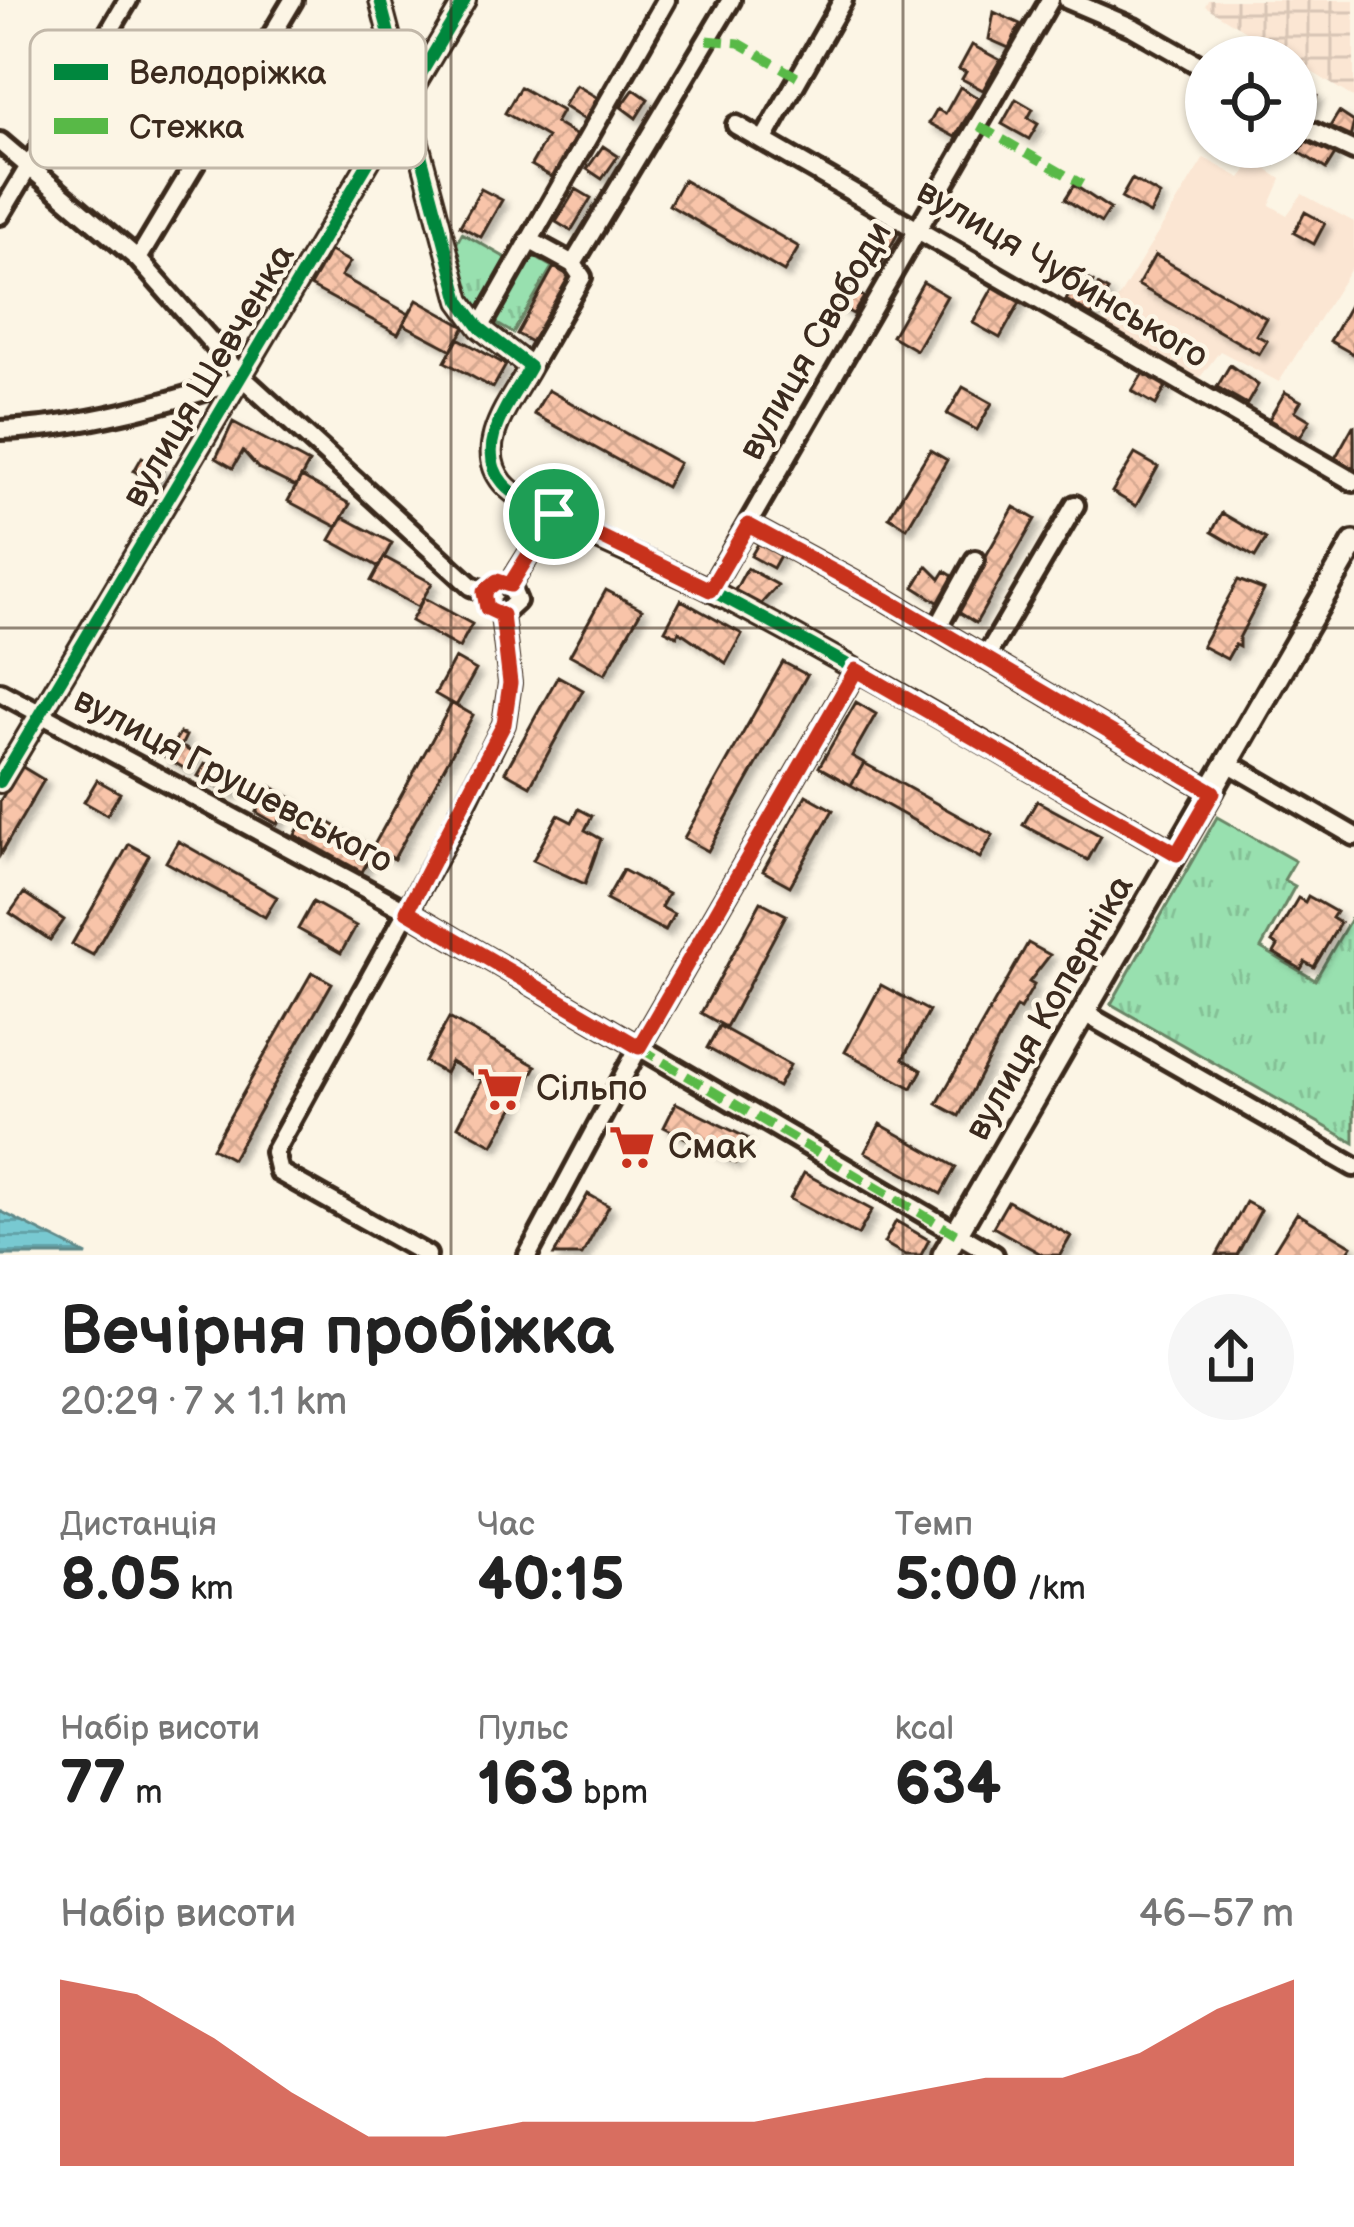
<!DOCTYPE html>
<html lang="uk">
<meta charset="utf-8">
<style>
body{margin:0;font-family:"Balsamiq Sans",sans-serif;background:#f6f6f6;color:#222;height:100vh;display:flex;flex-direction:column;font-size:45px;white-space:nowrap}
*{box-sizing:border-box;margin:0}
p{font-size:39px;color:#767676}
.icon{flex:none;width:66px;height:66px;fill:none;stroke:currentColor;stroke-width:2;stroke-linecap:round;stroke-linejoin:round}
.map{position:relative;height:1255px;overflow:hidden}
.drawer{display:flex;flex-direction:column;background:#fff;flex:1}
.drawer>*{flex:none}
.tools{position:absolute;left:1185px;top:36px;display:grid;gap:24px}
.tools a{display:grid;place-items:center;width:132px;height:132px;border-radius:50%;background:#fff;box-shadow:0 3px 9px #0004;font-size:60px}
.pin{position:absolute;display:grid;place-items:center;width:102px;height:102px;color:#fff;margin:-51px;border:6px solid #fff;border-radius:50%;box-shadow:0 3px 12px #0007}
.round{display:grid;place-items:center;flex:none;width:126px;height:126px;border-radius:63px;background:#f6f6f6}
.summary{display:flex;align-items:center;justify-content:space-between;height:204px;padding:0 60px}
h1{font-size:66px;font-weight:700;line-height:90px}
.stats{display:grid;grid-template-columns:repeat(3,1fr);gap:18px;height:204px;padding:12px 60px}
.stats div{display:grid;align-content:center}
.stats b{font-size:60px;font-weight:700}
.stats small{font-size:33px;font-weight:400}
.stats p{font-size:33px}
.chart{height:336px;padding:24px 60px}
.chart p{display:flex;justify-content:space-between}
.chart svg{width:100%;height:216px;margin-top:12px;fill:#c8321e;opacity:.7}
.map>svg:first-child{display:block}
.built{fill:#fbe6d3}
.industrial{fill:url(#industrial-grid)}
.park{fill:url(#park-tufts);stroke:#6a8566;stroke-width:3}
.water{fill:url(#water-rules);stroke:#608989;stroke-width:3}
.building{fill:url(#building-cross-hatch);stroke:#3b2a1e;stroke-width:3;filter:url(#shadow)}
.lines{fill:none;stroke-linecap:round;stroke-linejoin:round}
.minor-casing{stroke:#3b2a1e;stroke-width:26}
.major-casing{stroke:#3b2a1e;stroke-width:30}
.minor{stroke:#fcf5e5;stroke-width:16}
.major{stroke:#fcf5e5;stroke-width:21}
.quiet{stroke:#58b947;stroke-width:9;stroke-dasharray:18 9;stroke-linecap:butt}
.cycleway-casing{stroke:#fcf5e5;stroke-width:20}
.cycleway{stroke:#00873e;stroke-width:12}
.route-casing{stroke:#fff;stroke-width:24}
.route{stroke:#c8321e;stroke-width:15}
.grid{fill:none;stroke:#3b2a1e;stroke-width:3;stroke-opacity:0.55}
.labels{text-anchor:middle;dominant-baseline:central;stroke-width:9;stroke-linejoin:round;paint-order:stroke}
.street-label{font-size:36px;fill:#3b2a1e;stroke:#fcf5e5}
.poi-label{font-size:36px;fill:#3b2a1e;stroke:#fcf5e5;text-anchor:start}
.key{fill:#fcf5e5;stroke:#c2b8a9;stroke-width:3}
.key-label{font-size:33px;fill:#3b2a1e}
</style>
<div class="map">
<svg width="1354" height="1255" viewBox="0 0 1354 1255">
<defs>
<pattern id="industrial-grid" width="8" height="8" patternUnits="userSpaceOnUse" patternTransform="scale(3)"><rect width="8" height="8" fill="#fbe6d3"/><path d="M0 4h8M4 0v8" fill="none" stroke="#d8c5b5"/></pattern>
<pattern id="park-tufts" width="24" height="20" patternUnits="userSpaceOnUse" patternTransform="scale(3)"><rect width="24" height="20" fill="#98e0af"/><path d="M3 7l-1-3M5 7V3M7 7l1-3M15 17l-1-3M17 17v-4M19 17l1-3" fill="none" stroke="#84c096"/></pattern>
<pattern id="water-rules" width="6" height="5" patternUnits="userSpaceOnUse" patternTransform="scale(3)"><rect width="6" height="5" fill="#78c9d1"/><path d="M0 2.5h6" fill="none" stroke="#64a3a9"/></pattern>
<pattern id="building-cross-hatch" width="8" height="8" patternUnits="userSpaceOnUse" patternTransform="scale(3)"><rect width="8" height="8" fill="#f8c4a9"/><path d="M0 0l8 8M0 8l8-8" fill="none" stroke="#d6a991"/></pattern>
<filter id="shadow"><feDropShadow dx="5.5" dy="5.5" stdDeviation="3" flood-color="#0004"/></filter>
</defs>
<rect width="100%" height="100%" fill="#fcf5e5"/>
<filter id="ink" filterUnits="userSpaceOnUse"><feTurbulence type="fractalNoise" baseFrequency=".00833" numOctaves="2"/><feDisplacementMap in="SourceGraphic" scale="24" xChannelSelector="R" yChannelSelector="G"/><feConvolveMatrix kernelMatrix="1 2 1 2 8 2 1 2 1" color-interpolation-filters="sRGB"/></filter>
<g filter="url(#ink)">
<!-- built -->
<path class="built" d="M1204,158L1241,178L1254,161L1281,179L1270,205L1287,215L1302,194L1354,222V264L1279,382L1220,351L1198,380L1101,326Z"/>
<!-- industrial -->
<path class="industrial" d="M1208,0H1354V98L1205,6Z"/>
<!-- park -->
<path class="park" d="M462,233L515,263L524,251L552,267L513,333C467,308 466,299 453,250Z
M1217,817L1295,861L1284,880L1295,886L1261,948L1315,980L1354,913V1143L1111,1004Z"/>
<!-- water -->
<path class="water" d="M0,1211L87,1255H0Z"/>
<!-- building -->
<path class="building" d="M994,12L1020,24L1009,48L989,39Z
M972,45L1000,60L983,90L962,79L966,72L959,69Z
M576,85L598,98L585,120L563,106Z
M1296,85L1317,96L1306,119L1296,113Z
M520,87L562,111L555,123L582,139L559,181L531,165L547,137L505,113Z
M960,87L978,98L955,137L929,123L937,109L945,114Z
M634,89L648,99L636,118L621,107Z
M1016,99L1033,109L1028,118L1038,124L1029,139L1002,124Z
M1339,112L1354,122L1349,142L1329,128Z
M1309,136L1336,153L1326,169L1299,152Z
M603,146L618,156L602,179L587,169Z
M1132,179L1160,195L1150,214L1121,198Z
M683,180L799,247L784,272L669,205Z
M1074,185L1110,209L1101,223L1065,199Z
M481,189L502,200L481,237L460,226Z
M576,189L591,198L571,231L556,222Z
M1305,212L1325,223L1314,244L1294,233Z
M880,223L898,233L880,266L862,256Z
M330,251L350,262L341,276L409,314L398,334L310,286Z
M1155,255L1266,318L1256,335L1267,341L1259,354L1138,285Z
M554,267L575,279L537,345L517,334Z
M1082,276L1093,282L1088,290L1093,293L1098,285L1108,291L1092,316L1066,300Z
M923,282L947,296L916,350L892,336Z
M996,282L1023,297L1000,338L973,323Z
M846,286L864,297L853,314L835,304Z
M1354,298V352L1353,354L1330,341Z
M417,300L465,327L452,350L403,324Z
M458,338L506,365L493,388L445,362Z
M1230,365L1258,385L1247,404L1217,387Z
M1145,370L1168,383L1156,405L1132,391Z
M963,387L992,403L977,430L947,414Z
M548,390L679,463L666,487L534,414Z
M1285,392L1301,401L1295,411L1310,420L1299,439L1268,421Z
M233,422L309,463L296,487L258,468L243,451L233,468L216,458Z
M1353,426H1354V472L1334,460Z
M930,450L947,460L907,528L889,517Z
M1135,454L1158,467L1136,506L1112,492Z
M142,457L163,470L155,484L134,471Z
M301,477L350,504L337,527L288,501Z
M1014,507L1035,519L976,623L955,610Z
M1222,513L1266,539L1255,557L1212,532Z
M343,517L392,543L379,567L330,540Z
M762,537L783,550L773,568L751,556Z
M384,557L432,583L418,607L371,581Z
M927,566L940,579L945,571L957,579L941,604L914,587Z
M747,568L778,585L759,606L734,592Z
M1238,580L1264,590L1239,638V647L1235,645L1227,659L1202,646Z
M606,590L642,609L605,674L570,655Z
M424,598L472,624L459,648L411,621Z
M681,600L742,634L726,663L679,631L677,636L665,630Z
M455,658L476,670L456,706L435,694Z
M783,662L807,675L708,851L684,838Z
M558,676L583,690L530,786L505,772Z
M856,702L876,714L852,756L864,763L851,785L819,767Z
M452,703L473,715L394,859L373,847Z
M180,733L186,736L181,746L196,755L187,770L165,757Z
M864,763L993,835L980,858L851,785Z
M205,764L241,777L231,794L198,776Z
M21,766L44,780L0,855V801Z
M97,780L120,793L107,815L84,802Z
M270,786L292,798L277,824L256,812Z
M806,795L833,810L790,886L763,871Z
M1037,801L1101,836L1088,860L1023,825Z
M579,809L592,816L585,830L601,839L585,884L533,860L558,815L572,822Z
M308,811L375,848L362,872L295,835Z
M178,841L277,897L265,917L166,862Z
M129,844L149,855L93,955L72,944Z
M623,870L668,894L661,907L674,914L665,931L606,900Z
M24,893L64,920L50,940L10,913Z
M1308,896L1336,912L1332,918L1340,923L1314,967L1305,962L1301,969L1274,953L1278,946L1272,942L1298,898L1305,902Z
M313,902L356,926L341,953L298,929Z
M761,902L786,915L726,1027L701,1013Z
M1028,943L1050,955L1029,982L1034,985L1020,1009L1016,1007L959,1116L937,1104Z
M312,972L332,983L232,1159L212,1148Z
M881,985L929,1011L903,1059L922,1070L912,1088L845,1052Z
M449,1018L536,1066L493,1145L458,1126L482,1080L451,1062L445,1073L425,1062Z
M719,1026L790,1065L778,1087L707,1048Z
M676,1103L747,1138L735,1163L664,1127Z
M880,1124L956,1167L941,1194L865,1152Z
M804,1173L872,1210L858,1235L790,1199Z
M588,1194L609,1206L582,1255H554Z
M1008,1201L1071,1236L1060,1255H1043L993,1227Z
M1246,1202L1261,1210L1237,1255H1217Z
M1297,1213L1352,1246L1346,1255H1271Z
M896,1221L929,1240L921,1255H905L884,1243Z"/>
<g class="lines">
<!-- minor casing -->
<g class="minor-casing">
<path id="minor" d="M380,0L460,301L480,328L530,367C512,400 472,446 503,483C531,517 668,567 714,592C871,675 1023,766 1177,854
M1068,0L1134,28L1206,69
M1296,124L1354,151
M736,125L1354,482
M764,139L843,0
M0,142L138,259L244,379L471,586L484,591
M0,215L128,0
M529,240L573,264L582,277L530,367
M138,259L293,0
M573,264L731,0
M480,328L666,0
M0,430C82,428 166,403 244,379
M748,525L885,599L1213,792
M510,585L554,514
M710,590L1050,0
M502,615L517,601L510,585
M937,629L975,560
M986,657L1075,505
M0,692L407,911L994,1255
M1230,764L1354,836
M0,782L465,0
M1086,1014L1354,1167
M427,1255L279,1172L274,1152L454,826L504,724L510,683L502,615
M528,1255L639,1047L856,670"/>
</g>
<!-- major casing -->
<g class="major-casing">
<path id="major" d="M944,1255L1354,543"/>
</g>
<!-- minor -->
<use href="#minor" class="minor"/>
<!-- major -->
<use href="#major" class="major"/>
<!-- quiet -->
<path class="quiet" d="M707,40L739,43L799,78
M979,126L1082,184
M407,911L956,1234"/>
<!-- cycleway casing -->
<g class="cycleway-casing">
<path id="cycleway" d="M380,0L460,301L480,328L530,367C512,400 472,446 503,483C531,517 668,567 714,592C871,675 1023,766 1177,854
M0,782L465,0"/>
</g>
<!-- cycleway -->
<use href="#cycleway" class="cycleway"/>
</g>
</g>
<g class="lines" filter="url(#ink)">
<!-- route casing -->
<g class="route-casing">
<path id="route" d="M554,514L710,590L748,525L885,599L1213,792L1177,854L856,670L639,1047L407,911L504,724L510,683L502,615L487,608L484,592L497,581L510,585Z"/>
</g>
<!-- route -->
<use href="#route" class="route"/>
</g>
<!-- grid -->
<path class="grid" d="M451,0V1255M903,0V1255M0,628H1354"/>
<!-- icons -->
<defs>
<g id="supermarket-bare" transform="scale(3.6)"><path d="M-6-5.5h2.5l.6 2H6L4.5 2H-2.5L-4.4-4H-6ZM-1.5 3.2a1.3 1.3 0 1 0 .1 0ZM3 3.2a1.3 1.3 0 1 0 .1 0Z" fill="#c8321e" stroke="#fcf5e5" stroke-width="2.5" paint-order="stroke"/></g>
</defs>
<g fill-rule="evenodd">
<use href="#supermarket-bare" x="500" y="1089"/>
<use href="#supermarket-bare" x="632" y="1147"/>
</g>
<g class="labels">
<!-- street labels -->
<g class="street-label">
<text transform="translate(1062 274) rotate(31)">вулиця Чубинського</text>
<text transform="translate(816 341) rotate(-60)">вулиця Свободи</text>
<text transform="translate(209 376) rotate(-59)">вулиця Шевченка</text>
<text transform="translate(233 781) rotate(28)">вулиця Грушевського</text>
<text transform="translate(1050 1008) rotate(-60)">вулиця Коперніка</text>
</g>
<!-- poi labels -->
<g class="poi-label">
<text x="536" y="1089">Сільпо</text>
<text x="668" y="1147">Смак</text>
</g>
</g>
<!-- legend -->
<rect x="30" y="30" width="396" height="138" rx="18" class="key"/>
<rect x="54" y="64" width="54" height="16" fill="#00873e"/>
<rect x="54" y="118" width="54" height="16" fill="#58b947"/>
<g class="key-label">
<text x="129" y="84">Велодоріжка</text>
<text x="129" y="138">Стежка</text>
</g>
</svg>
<div class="tools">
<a><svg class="icon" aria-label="locate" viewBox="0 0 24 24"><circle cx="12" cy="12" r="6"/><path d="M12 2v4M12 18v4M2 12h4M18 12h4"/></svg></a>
</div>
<div class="pin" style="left:554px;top:514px;background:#1e9e55"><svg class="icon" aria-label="arrive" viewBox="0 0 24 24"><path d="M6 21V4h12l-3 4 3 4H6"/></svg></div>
</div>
<section class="drawer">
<div class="summary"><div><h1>Вечірня пробіжка</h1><p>20:29 · 7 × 1.1 km</p></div><a class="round"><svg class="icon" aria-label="share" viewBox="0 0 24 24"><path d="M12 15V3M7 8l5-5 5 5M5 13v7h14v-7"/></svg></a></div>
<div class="stats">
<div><p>Дистанція</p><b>8.05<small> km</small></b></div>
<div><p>Час</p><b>40:15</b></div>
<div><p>Темп</p><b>5:00<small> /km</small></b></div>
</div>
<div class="stats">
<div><p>Набір висоти</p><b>77<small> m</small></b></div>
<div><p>Пульс</p><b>163<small> bpm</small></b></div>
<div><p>kcal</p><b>634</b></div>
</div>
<div class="chart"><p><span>Набір висоти</span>46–57 m</p>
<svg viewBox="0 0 160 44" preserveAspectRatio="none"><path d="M0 44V6L10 9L20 18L30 29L40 38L50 38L60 35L70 35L80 35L90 35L100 32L110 29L120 26L130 26L140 21L150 12L160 6V44z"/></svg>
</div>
</section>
